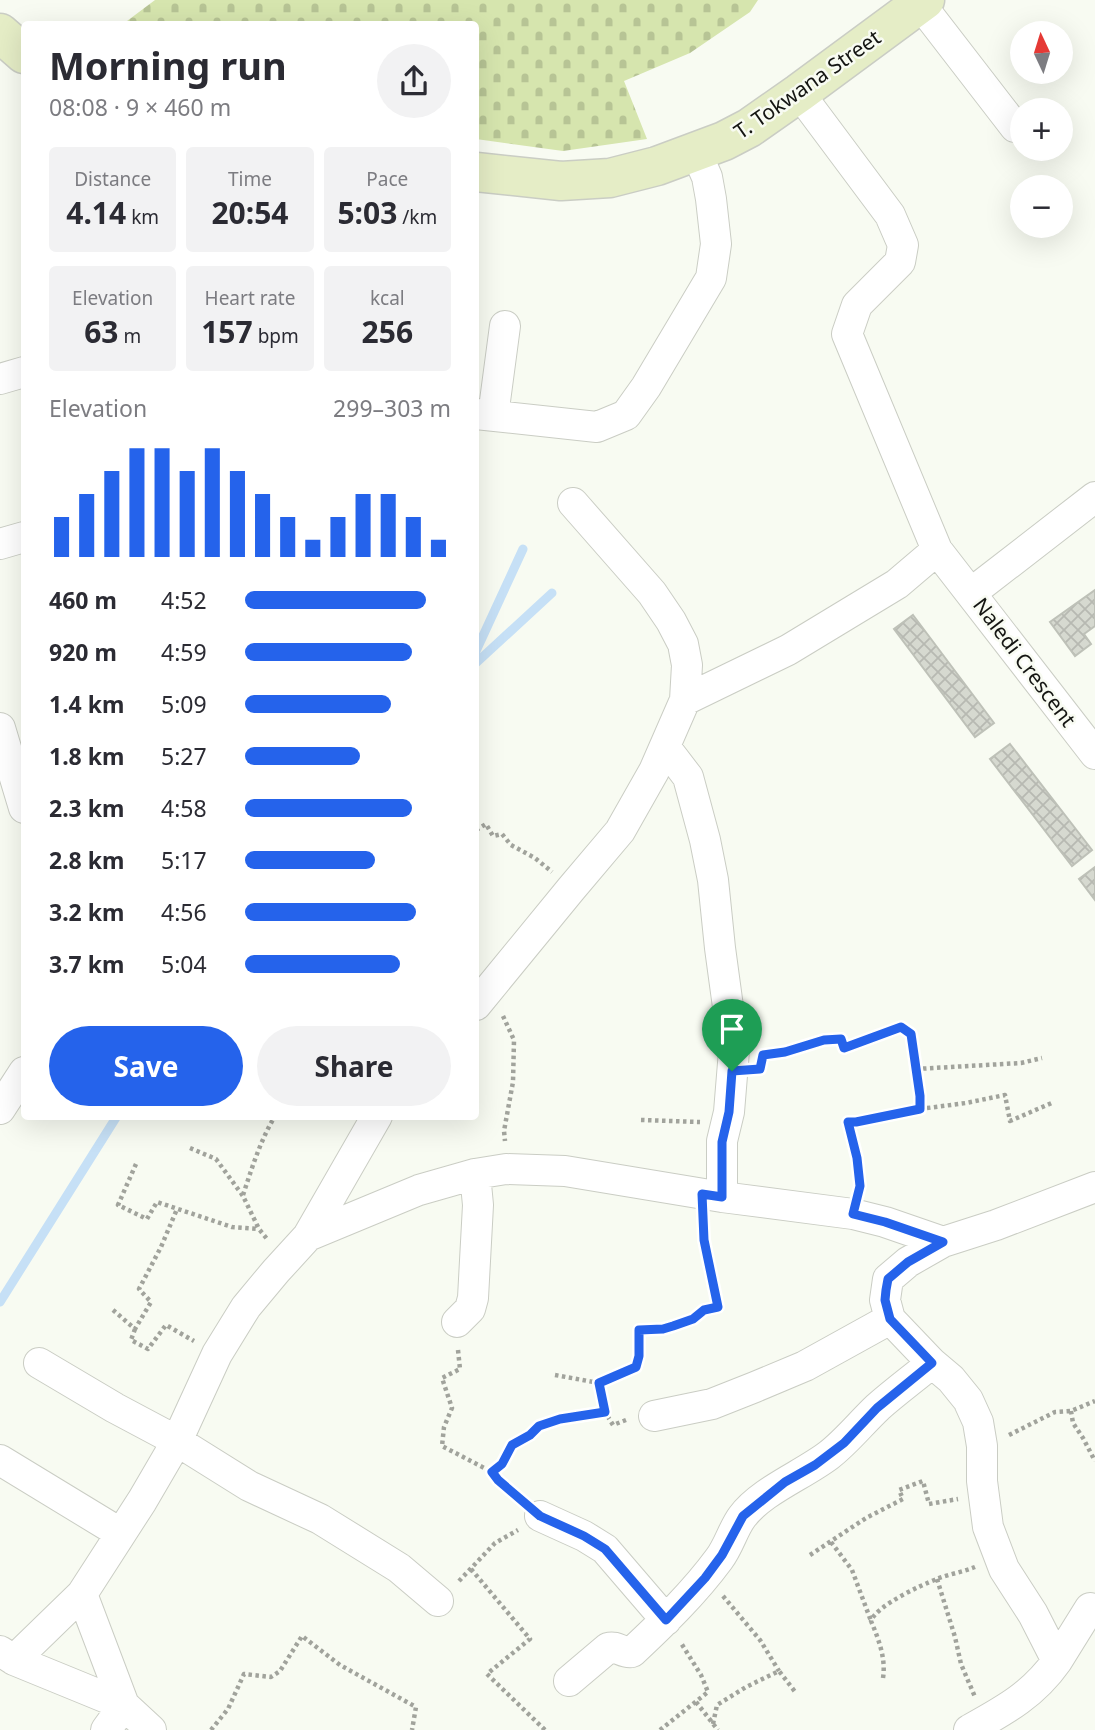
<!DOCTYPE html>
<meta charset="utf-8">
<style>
body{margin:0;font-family:"Noto Sans",sans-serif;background:#f2f2f3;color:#2b2b33;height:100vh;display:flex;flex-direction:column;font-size:26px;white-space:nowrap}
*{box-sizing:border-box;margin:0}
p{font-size:23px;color:#7c7c81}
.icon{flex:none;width:38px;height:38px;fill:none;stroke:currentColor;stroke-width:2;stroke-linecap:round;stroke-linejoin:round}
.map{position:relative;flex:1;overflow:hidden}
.details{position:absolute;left:21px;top:21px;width:458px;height:1099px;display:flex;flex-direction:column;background:#fff;border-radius:7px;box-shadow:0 7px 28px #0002}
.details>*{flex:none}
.needle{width:46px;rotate:356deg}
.fabs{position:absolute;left:1010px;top:21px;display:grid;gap:14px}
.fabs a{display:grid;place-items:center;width:63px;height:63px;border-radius:50%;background:#fff;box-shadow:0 7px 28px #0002;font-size:35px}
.pin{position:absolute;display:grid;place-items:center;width:60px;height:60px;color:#fff;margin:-72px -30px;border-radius:50% 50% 50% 0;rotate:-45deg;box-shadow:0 0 7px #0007}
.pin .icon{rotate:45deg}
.round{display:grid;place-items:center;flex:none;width:74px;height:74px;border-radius:37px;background:#f2f2f3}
.head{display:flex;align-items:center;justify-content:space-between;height:119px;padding:0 28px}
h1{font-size:38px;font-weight:700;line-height:52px}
.metrics{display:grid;grid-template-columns:repeat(3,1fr);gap:10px;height:119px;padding:7px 28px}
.metrics div{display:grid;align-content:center;border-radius:7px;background:#f2f2f3;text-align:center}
.metrics b{font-size:30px;font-weight:700}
.metrics small{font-size:19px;font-weight:400}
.metrics p{font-size:19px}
.chart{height:196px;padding:14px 28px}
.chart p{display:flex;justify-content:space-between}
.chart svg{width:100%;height:126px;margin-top:7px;stroke:#2563eb;stroke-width:6}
.button{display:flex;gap:14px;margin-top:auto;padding:14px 28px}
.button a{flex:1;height:80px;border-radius:42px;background:#2563eb;color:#fff;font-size:28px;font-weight:700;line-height:80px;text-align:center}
.button a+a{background:#f2f2f3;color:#2b2b33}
ul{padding:0 28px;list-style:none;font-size:23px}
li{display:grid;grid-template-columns:112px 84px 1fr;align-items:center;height:52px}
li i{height:18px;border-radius:9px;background:#2563eb}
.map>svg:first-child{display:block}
.cemetery{fill:url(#cemetery-stones)}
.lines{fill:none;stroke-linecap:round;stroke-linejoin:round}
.stream{stroke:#c6e0f6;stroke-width:9}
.building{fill:url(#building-cross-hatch);stroke:#bec1b8;stroke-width:2}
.street-casing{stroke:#cacdc4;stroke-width:32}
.secondary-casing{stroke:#cacdc4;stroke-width:41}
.path{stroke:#a1a39c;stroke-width:4.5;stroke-dasharray:3.5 3.5;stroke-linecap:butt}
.street{stroke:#fff;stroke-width:30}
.secondary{stroke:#e5edc6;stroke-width:38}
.route-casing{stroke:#fff;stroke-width:14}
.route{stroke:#2563eb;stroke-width:9}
.labels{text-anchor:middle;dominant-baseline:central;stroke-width:5;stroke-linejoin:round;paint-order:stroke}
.street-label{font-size:21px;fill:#141512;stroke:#f8fbf2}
</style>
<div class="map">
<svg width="1095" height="1730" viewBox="0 0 1095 1730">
<defs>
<pattern id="cemetery-stones" width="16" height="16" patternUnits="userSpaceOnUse" patternTransform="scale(1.75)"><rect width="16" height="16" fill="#d6e5ae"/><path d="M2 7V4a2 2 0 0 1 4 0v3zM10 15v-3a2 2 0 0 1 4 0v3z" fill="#b7c495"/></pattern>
<pattern id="building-cross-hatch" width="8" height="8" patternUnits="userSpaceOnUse" patternTransform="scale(1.75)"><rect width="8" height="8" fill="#d6d9d0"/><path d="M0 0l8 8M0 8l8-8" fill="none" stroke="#b7b9b2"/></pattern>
</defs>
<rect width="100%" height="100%" fill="#f8fbf2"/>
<!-- cemetery -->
<path class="cemetery" d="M155,0H758L750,12L690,53L624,81L647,139L563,151L476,139V24H123Z"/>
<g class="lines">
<!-- stream -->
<path class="stream" d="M476,651L523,549
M476,663L552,593
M0,1302L117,1116"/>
</g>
<!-- building -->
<path class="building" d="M1095,590V626L1084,634L1091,644L1075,656L1050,622Z
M913,615L994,723L975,737L894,629Z
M1010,744L1092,850L1072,866L990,759Z
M1095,867V900L1079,879Z"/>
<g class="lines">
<!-- street casing -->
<g class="street-casing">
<path id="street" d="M917,0L1015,127
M799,93L890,215L903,245L900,262L857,305L847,334L937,550
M0,379L24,372
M476,414L597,427L626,415L646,387L711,278L716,244L711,199L707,177L696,152
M493,416L505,326
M0,544L24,537
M971,593L1095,497
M685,700L788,650L897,584L937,550L1095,754
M0,728L24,808
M665,747L688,777L705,840L713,880L720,948L734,1051L729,1112L722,1141V1197
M476,1005L571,889L620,831L654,771L685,700L687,665L683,644L671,621L652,593L573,503
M0,1109L24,1072
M308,1236L377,1116
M943,1242L908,1262L888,1279L885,1300L890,1319L932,1363L951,1379L968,1400L978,1422L982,1446V1481L988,1527L1004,1569L1033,1614L1057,1661C1033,1695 1005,1710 969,1730
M457,1322L470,1309L473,1298L478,1205L475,1174
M39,1363L115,1408L177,1441L249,1486L320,1519L399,1568L438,1601
M654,1416L712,1404L755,1387L805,1366L890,1319
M0,1460L120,1533
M540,1516L584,1536L605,1549L666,1620
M0,1651L14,1660L124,1705L82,1594L142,1501L177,1441L217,1354L246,1307L276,1271L308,1236L419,1190L475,1174L506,1169L565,1171L722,1197L853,1214L885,1222L943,1242L996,1225L1095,1187
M14,1660L82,1594
M1057,1661L1090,1608
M569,1681L608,1648C617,1645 623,1654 632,1652C663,1623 694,1593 719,1559C729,1546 733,1529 742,1517C761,1491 803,1475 829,1455C847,1441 861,1423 878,1407C895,1392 914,1378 932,1363
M106,1730L124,1705L151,1730"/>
</g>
<!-- secondary casing -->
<g class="secondary-casing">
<path id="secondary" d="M0,33L24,54
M476,172L561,181L610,178L657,166L724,141L749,128L799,93L925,0"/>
</g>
<!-- path -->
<path class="path" d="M476,830L486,824L493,836L502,834L511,845L535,858L552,872
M503,1016L514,1040L513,1082L504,1131L505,1141
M762,1057L763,1055L785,1052L824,1040L841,1039L844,1048L901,1027L911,1034L920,1096V1109L856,1122H848L857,1158L860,1187
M916,1069L1021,1063L1042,1058
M920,1109L966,1103L1005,1095L1010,1121L1054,1102
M641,1120L700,1122
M190,1148L216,1159L243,1196L259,1229L267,1239
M136,1164L118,1205L147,1219L157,1202L232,1227L259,1229
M243,1195C252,1168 260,1141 275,1116
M113,1310L135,1329L151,1302L139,1289L161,1247L177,1209
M135,1329L131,1340L148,1349L166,1325L194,1341
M458,1350L460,1369L442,1378L452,1408L444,1427L442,1446L492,1472L498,1480L519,1498
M555,1375L599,1383
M1071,1411L1073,1423L1083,1438L1095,1461
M605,1412L599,1383L636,1367L639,1356L640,1330L663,1329L673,1326L693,1319L704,1310L718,1307L704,1240L703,1222
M1009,1435L1055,1412L1071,1411L1095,1401
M492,1472L502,1464L512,1445L530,1435L539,1426L560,1419L605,1412L613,1425L626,1420
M831,1542L852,1570L871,1621
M810,1555L866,1518L903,1499L899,1490L923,1481L929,1504L958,1499
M471,1569L530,1639L487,1674L545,1730
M937,1579L955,1637L961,1664L975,1697
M459,1581L495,1543L518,1530
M723,1596L760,1640L779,1671
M883,1678C886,1659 879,1640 871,1621C876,1606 921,1585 937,1579C949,1574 963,1572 975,1567
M696,1702L718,1730
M713,1724L717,1705L746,1687L779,1671L796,1693
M211,1730L228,1709L244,1674L271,1677L280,1671L302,1636L340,1665L416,1707L412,1730
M660,1730L708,1692L701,1675L681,1643"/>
<!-- street -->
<use href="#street" class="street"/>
<!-- secondary -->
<use href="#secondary" class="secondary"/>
</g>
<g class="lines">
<!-- route casing -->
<g class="route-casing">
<path id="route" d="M901,1027L911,1034L920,1096V1109L856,1122H848L857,1158L860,1186L853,1214L885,1222L943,1242L908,1262L888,1279L886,1290L885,1300L890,1319L932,1363L877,1408L844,1443L815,1465L785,1482L743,1516L722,1555L705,1578L666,1620L605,1549L584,1536L540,1516L498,1480L492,1472L502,1464L512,1445L530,1435L539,1426L560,1419L605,1412L599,1383L636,1367L639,1356V1330L663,1329L673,1326L693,1319L704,1310L718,1307L704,1240L702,1194L722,1197V1142L729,1112L732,1071L760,1069L763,1055L785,1052L824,1040L841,1039L844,1048Z"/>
</g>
<!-- route -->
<use href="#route" class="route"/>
</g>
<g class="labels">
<!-- street labels -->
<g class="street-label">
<text transform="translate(807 84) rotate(-35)">T. Tokwana Street</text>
<text transform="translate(1025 662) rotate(53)">Naledi Crescent</text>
</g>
</g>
</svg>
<div class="fabs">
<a><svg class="needle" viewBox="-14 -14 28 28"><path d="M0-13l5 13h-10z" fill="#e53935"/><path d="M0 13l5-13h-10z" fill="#7c7c81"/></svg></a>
<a>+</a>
<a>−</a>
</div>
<div class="pin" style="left:732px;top:1071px;background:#1e9e55"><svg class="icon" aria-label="arrive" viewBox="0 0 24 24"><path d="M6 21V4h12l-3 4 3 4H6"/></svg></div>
<section class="details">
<div class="head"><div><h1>Morning run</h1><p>08:08 · 9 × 460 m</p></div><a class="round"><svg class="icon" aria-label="share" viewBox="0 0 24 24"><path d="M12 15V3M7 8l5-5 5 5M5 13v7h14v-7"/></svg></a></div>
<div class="metrics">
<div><p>Distance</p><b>4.14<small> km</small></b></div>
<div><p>Time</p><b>20:54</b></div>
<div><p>Pace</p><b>5:03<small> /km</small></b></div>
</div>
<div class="metrics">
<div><p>Elevation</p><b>63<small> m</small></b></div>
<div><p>Heart rate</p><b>157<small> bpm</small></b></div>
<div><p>kcal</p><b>256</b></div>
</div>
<div class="chart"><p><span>Elevation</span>299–303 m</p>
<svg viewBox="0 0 160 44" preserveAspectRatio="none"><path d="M5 44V30M15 44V22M25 44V14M35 44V6M45 44V6M55 44V14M65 44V6M75 44V14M85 44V22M95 44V30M105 44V38M115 44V30M125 44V22M135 44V22M145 44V30M155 44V38"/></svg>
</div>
<ul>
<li><b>460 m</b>4:52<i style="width:88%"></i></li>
<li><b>920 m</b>4:59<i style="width:81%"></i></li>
<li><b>1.4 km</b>5:09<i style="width:71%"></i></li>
<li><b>1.8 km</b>5:27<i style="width:56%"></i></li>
<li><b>2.3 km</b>4:58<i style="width:81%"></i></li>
<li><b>2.8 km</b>5:17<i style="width:63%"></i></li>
<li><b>3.2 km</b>4:56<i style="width:83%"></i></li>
<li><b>3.7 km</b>5:04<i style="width:75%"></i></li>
</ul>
<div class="button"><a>Save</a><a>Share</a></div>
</section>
</div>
